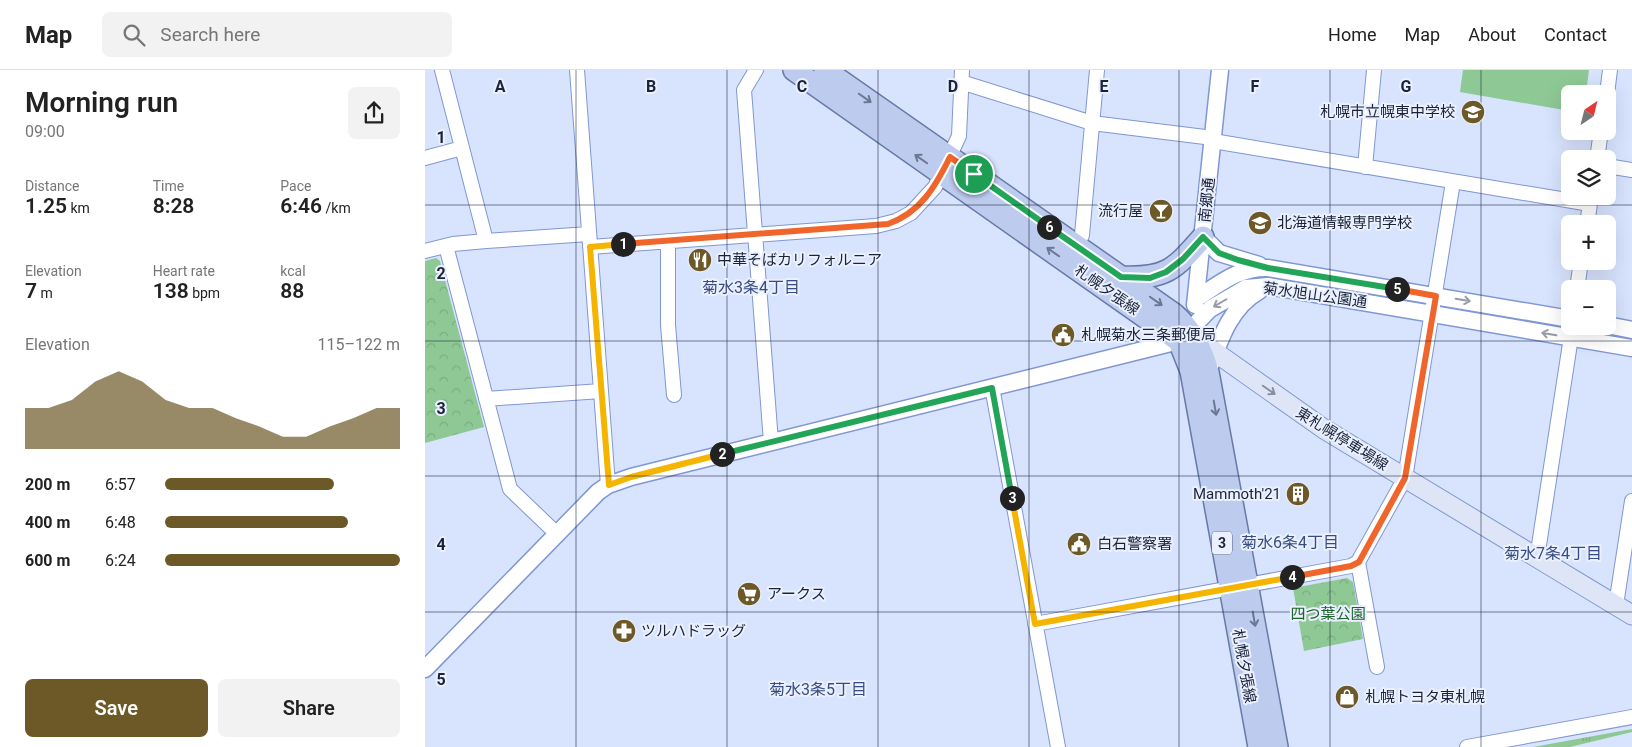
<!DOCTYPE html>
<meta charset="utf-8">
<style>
body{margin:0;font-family:Roboto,"Noto Sans JP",sans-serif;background:#f2f2f2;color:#222;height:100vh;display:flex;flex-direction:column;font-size:19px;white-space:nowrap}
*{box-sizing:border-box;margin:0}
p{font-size:16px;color:#767676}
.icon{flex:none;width:28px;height:28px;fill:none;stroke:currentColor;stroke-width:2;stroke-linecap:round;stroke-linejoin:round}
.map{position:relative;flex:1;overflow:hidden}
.drawer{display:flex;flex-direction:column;background:#fff;width:425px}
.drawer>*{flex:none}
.needle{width:32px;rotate:35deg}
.tools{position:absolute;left:1136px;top:15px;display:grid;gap:10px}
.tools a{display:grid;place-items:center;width:55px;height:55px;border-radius:8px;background:#fff;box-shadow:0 5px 20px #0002;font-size:25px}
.pin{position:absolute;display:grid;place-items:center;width:42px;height:42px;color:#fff;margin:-21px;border:2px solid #fff;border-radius:50%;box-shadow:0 1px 5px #0007}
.km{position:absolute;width:25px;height:25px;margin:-12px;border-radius:50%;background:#222;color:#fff;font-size:14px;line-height:25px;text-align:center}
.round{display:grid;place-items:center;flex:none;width:52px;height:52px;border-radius:8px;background:#f2f2f2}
.head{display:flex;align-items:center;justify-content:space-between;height:85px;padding:0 25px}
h1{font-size:28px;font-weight:600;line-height:38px}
.metrics{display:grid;grid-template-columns:repeat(3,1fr);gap:8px;height:85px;padding:5px 25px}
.metrics div{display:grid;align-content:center}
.metrics b{font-size:21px;font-weight:600}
.metrics small{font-size:14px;font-weight:400}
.metrics p{font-size:14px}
.chart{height:140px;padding:10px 25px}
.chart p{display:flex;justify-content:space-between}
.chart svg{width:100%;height:90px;margin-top:5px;fill:#6d5928;opacity:.7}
.primary-button{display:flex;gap:10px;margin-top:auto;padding:10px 25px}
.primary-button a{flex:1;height:58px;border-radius:8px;background:#6d5928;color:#fff;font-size:20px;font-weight:600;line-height:58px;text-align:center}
.primary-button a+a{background:#f2f2f2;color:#222}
ul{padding:0 25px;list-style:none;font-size:16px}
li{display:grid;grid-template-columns:80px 60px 1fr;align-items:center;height:38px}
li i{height:12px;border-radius:6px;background:#6d5928}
header{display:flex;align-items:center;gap:30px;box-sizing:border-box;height:70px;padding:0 25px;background:#fff;border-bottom:1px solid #e0e0e0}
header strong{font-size:24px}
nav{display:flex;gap:28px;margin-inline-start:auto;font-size:18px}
.search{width:350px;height:45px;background:#f2f2f2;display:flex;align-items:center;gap:12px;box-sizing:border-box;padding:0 18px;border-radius:8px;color:#767676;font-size:19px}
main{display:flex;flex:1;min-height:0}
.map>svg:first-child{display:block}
.grass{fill:url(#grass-tufts)}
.forest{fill:url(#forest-crowns)}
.garden{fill:#8ec995}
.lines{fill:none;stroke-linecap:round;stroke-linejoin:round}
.minor-casing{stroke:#8097d3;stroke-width:16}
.tertiary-casing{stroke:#8097d3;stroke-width:19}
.secondary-casing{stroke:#8097d3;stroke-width:21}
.primary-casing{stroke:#6779a8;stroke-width:24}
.minor{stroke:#fff;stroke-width:14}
.tertiary{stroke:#fff;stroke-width:16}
.secondary{stroke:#dee5f7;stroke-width:19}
.primary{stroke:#bccbee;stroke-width:21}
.oneway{stroke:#6b7794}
.oneway2{stroke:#989ca6}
.oneway3{stroke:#868ea2}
.split-1-casing{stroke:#fff;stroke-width:10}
.split-2-casing{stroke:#fff;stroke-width:10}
.split-3-casing{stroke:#fff;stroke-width:10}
.split-4-casing{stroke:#fff;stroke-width:10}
.split-5-casing{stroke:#fff;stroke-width:10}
.split-6-casing{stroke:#fff;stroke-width:10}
.split-7-casing{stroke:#fff;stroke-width:10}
.split-1{stroke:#f0652b;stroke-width:6}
.split-2{stroke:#f5b400;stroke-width:6}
.split-3{stroke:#22a559;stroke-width:6}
.split-4{stroke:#f5b400;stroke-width:6}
.split-5{stroke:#f0652b;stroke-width:6}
.split-6{stroke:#22a559;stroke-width:6}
.split-7{stroke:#22a559;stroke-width:6}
.grid{fill:none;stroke:#1a233a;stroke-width:1;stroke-opacity:0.55}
.labels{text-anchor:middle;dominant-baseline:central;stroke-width:4;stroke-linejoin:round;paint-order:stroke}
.shield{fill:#eaf0fd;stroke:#586074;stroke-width:1}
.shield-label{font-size:14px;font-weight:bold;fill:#1a233a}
.poi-label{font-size:15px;fill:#1a233a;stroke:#eaf0fd;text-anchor:start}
.street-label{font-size:15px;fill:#1a233a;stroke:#eaf0fd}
.park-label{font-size:15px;fill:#1e632d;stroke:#eaf0fd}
.neighbourhood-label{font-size:16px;fill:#394d83;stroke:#eaf0fd}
.grid-label{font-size:16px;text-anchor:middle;font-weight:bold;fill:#1a233a;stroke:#eaf0fd;stroke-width:4;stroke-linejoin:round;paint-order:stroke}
</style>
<header>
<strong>Map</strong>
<div class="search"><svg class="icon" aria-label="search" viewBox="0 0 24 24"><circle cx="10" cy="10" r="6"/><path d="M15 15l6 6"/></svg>Search here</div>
<nav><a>Home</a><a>Map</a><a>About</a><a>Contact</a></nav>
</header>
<main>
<section class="drawer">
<div class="head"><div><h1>Morning run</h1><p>09:00</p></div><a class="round"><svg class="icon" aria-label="share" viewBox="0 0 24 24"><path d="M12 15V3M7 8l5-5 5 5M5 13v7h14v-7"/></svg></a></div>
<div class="metrics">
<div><p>Distance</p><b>1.25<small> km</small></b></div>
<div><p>Time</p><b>8:28</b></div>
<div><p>Pace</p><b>6:46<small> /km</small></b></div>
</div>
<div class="metrics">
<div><p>Elevation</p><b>7<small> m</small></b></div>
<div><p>Heart rate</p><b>138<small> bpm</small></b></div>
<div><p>kcal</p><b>88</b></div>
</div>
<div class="chart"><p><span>Elevation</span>115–122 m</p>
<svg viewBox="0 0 160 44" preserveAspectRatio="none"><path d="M0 44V24L10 24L20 20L30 11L40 6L50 11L60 20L70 24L80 24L90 29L100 33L110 38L120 38L130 33L140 29L150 24L160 24V44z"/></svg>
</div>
<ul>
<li><b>200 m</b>6:57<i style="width:72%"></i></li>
<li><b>400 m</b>6:48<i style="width:78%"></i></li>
<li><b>600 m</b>6:24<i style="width:100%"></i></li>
</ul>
<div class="primary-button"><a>Save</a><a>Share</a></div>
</section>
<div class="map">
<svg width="1207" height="677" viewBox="0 0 1207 677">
<defs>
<pattern id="grass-tufts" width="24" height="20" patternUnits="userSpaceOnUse" patternTransform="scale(1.25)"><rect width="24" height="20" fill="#8ec995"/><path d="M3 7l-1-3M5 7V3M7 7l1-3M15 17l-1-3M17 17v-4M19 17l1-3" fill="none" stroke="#7aac81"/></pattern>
<pattern id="forest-crowns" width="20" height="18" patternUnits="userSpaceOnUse" patternTransform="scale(1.25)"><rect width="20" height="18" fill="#8ec995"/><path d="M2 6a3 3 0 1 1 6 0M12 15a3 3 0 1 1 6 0" fill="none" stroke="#7aac81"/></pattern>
</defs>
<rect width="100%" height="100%" fill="#d8e3fd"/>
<!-- grass -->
<path class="grass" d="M1207,659V662L1145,677H1108Z"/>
<!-- forest -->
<path class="forest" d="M11,188L15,191L59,357L0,373V191Z
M922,508L928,512L938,569L879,581L868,518Z"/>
<!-- garden -->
<path class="garden" d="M1038,0H1164L1161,24H1145V41L1035,22Z"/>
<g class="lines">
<!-- minor casing -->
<g class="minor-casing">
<path id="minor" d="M17,0L61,171L164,164
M152,0L183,415
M331,0L319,20L346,372
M536,12L667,53L788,68
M1182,24L1185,0
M788,71L1165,134
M0,88L37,78
M1172,89L1176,61
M1182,96L1207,100
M940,97L949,0
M1162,154L1166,127
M243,171V255L249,325
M21,176L85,419L132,464
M652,176L657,165L672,0
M165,177L451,156L471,151L486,143L510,117L534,66L537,0
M0,181L28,174L61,171
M1152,219L1156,191
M567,317L633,677
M61,329L176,321
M1112,488L1146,267
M933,492L952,597
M1191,535L1207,431
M610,554L926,496L933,492L980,408L1028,112
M1042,677L1207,647"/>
</g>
<!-- tertiary casing -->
<g class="tertiary-casing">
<path id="tertiary" d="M778,167L794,183L834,195
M772,228C796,213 814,197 843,198L1145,249
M770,235L795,0
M1182,255L1207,260
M786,294C796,266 807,236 834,221
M0,599L173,422L183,415L206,407L754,271L785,239L821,218L843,216L1207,278"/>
</g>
<!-- secondary casing -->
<g class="secondary-casing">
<path id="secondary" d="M768,263L790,282L899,359L1207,545"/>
</g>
<!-- primary casing -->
<g class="primary-casing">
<path id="primary" d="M369,0L754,271L766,301L834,677
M400,0L749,244C767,260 777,279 783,302L852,677
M696,207C741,209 749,200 778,167"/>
</g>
<!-- minor -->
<use href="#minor" class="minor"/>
<!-- tertiary -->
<use href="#tertiary" class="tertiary"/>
<!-- secondary -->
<use href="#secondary" class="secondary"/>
<!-- primary -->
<use href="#primary" class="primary"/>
</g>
<!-- one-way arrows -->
<defs><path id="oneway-shaft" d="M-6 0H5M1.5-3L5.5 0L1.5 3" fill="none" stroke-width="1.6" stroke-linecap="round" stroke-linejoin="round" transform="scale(1.25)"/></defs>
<g class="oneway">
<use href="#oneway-shaft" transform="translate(440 28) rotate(35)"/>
<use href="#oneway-shaft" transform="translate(496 89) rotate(-145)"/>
<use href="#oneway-shaft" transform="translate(628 182) rotate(-145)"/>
<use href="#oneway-shaft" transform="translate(731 231) rotate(35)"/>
<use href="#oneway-shaft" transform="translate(790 338) rotate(80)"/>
<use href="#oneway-shaft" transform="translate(829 549) rotate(80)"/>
</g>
<g class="oneway2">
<use href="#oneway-shaft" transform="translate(1038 230) rotate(10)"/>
<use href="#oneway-shaft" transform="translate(795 233) rotate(150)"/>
<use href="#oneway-shaft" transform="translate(1124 264) rotate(-170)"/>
</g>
<use class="oneway3" href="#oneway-shaft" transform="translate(844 320) rotate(35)"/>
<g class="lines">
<!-- split-1 casing -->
<g class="split-1-casing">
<path id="split-1" d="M198,174L463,154C496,142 510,117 525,87L549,104"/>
</g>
<!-- split-2 casing -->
<g class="split-2-casing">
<path id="split-2" d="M198,174L165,177L184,415L206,407L297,384"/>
</g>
<!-- split-3 casing -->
<g class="split-3-casing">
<path id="split-3" d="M297,384L567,318L587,428"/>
</g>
<!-- split-4 casing -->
<g class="split-4-casing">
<path id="split-4" d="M587,428L610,554L867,507"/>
</g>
<!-- split-5 casing -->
<g class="split-5-casing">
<path id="split-5" d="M867,507L926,496L934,492L980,408L1011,226L972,219"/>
</g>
<!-- split-6 casing -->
<g class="split-6-casing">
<path id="split-6" d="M624,157L696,207L725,208L741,202L758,189L778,167L794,183L813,190L843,198L972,219"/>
</g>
<!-- split-7 casing -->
<g class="split-7-casing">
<path id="split-7" d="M549,104L624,157"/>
</g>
<!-- split-1 -->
<use href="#split-1" class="split-1"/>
<!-- split-2 -->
<use href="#split-2" class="split-2"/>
<!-- split-3 -->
<use href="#split-3" class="split-3"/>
<!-- split-4 -->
<use href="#split-4" class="split-4"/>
<!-- split-5 -->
<use href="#split-5" class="split-5"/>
<!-- split-6 -->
<use href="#split-6" class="split-6"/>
<!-- split-7 -->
<use href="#split-7" class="split-7"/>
</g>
<!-- grid -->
<path class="grid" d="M151,0V677M302,0V677M453,0V677M604,0V677M754,0V677M905,0V677M1056,0V677M0,135H1207M0,271H1207M0,406H1207M0,542H1207"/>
<!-- icons -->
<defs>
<g id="school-disc" transform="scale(1.25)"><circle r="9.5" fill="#6d5928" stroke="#eaf0fd"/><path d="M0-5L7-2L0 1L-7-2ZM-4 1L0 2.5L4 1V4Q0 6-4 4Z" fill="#fff"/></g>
<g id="bar-disc" transform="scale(1.25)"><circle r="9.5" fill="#6d5928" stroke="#eaf0fd"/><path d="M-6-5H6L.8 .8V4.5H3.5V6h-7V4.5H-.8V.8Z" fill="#fff"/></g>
<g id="university-disc" transform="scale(1.25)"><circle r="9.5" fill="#6d5928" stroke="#eaf0fd"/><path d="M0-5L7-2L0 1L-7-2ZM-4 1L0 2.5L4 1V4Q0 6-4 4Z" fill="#fff"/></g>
<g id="restaurant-disc" transform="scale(1.25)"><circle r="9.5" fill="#6d5928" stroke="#eaf0fd"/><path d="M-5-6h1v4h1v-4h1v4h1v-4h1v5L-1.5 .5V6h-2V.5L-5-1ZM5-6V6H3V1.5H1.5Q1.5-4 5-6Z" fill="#fff"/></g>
<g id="civic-disc" transform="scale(1.25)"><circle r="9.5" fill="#6d5928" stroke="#eaf0fd"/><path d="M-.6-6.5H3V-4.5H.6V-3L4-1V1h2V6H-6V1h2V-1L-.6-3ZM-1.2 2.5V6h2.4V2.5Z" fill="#fff"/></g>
<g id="building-disc" transform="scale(1.25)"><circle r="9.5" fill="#6d5928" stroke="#eaf0fd"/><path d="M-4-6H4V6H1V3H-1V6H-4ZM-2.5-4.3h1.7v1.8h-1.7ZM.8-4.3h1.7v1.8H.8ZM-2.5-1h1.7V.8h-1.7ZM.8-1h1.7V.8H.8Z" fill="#fff"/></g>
<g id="supermarket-disc" transform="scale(1.25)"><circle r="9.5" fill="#6d5928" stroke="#eaf0fd"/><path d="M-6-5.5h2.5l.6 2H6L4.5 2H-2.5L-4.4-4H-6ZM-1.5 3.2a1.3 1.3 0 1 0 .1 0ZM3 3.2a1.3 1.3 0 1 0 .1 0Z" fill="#fff"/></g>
<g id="pharmacy-disc" transform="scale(1.25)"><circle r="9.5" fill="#6d5928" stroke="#eaf0fd"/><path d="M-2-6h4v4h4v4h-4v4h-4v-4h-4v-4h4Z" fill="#fff"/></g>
<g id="shop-disc" transform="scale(1.25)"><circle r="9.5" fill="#6d5928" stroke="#eaf0fd"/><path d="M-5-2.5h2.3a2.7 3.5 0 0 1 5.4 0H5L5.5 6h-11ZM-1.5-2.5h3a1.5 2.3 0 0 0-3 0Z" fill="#fff"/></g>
</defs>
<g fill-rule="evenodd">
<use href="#school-disc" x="1048" y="42"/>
<use href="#bar-disc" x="736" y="141"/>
<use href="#university-disc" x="835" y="153"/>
<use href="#restaurant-disc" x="275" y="190"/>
<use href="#civic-disc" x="638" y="265"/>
<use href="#building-disc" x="873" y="424"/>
<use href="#civic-disc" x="654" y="474"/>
<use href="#supermarket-disc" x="324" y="524"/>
<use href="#pharmacy-disc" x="199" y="561"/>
<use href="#shop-disc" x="922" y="627"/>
</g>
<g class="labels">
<!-- shield labels -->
<rect class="shield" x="787" y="461.5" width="20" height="23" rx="4"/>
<g class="shield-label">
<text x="797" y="473">3</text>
</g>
<!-- poi labels -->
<g class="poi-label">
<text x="1030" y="42" text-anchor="end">札幌市立幌東中学校</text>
<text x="718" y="141" text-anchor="end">流行屋</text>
<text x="852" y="153">北海道情報専門学校</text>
<text x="292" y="190">中華そばカリフォルニア</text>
<text x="656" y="265">札幌菊水三条郵便局</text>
<text x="856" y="424" text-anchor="end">Mammoth'21</text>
<text x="672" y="474">白石警察署</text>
<text x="342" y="524">アークス</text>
<text x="216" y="561">ツルハドラッグ</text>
<text x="940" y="627">札幌トヨタ東札幌</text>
</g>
<!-- street labels -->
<g class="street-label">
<text transform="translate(782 130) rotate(-84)">南郷通</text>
<text transform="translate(682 220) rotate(35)">札幌夕張線</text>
<text transform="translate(890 225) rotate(8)">菊水旭山公園通</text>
<text transform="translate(917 369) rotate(32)">東札幌停車場線</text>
<text transform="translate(819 596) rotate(80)">札幌夕張線</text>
</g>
<!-- park labels -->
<g class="park-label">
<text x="903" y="544">四つ葉公園</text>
</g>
<!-- neighbourhood labels -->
<g class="neighbourhood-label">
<text x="326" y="217">菊水3条4丁目</text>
<text x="865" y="472">菊水6条4丁目</text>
<text x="1128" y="483">菊水7条4丁目</text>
<text x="393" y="619">菊水3条5丁目</text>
</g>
</g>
<g class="grid-label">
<text x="75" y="22">A</text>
<text x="226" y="22">B</text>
<text x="377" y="22">C</text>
<text x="528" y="22">D</text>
<text x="679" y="22">E</text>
<text x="830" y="22">F</text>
<text x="981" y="22">G</text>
<text x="16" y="73">1</text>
<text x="16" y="209">2</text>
<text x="16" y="344">3</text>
<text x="16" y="480">4</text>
<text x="16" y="615">5</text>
</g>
</svg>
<div class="tools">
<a><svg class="needle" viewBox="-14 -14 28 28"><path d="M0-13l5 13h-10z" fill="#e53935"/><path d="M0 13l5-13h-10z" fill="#767676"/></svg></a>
<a><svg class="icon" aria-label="layers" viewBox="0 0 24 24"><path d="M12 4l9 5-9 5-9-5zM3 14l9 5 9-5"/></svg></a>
<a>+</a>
<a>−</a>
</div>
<div class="pin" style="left:549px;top:104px;background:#1e9e55"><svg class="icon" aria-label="arrive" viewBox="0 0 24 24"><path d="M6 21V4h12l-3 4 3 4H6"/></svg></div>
<b class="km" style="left:198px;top:174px">1</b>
<b class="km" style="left:297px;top:384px">2</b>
<b class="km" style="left:587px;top:428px">3</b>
<b class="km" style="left:867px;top:507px">4</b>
<b class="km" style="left:972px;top:219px">5</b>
<b class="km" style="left:624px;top:157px">6</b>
</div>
</main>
